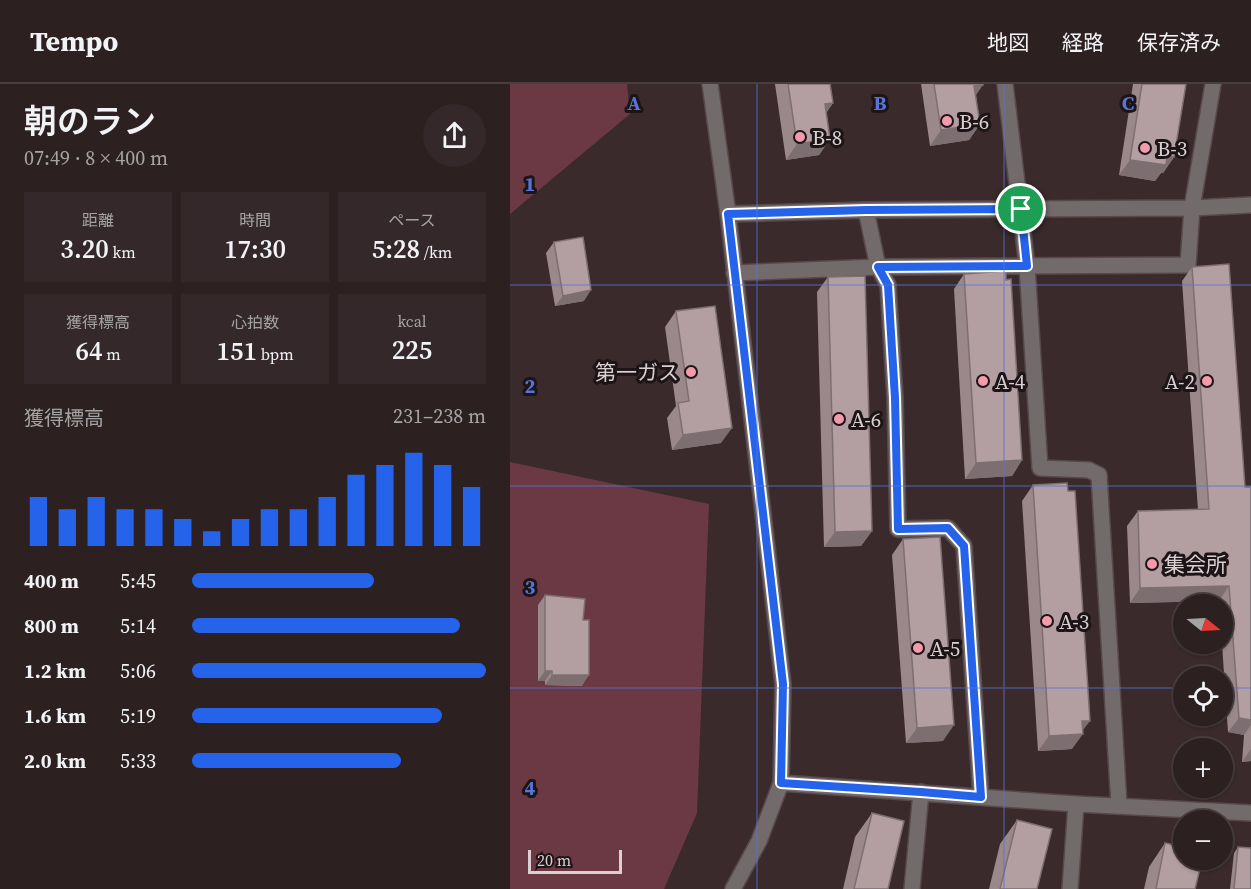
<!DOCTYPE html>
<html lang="ja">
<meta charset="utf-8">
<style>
body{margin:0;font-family:"Source Serif 4","Noto Sans JP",serif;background:#34282a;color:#f1f3f6;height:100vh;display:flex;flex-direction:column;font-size:22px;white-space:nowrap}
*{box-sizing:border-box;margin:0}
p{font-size:20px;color:#a6a3a5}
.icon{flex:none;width:33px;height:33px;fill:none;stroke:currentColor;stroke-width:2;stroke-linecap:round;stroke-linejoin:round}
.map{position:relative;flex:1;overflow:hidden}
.panel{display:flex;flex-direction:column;background:#2c2021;width:510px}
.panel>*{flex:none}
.needle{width:39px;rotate:108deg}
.controls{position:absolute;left:663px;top:510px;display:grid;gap:12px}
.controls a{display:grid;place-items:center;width:60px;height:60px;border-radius:50%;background:#2c2021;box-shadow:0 2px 4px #0004,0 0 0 2px #483e3f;font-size:30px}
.scale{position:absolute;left:18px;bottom:15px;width:94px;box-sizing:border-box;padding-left:6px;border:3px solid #dacfd1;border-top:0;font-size:16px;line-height:21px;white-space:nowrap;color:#dacfd1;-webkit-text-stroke:4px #1c1416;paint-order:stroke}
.pin{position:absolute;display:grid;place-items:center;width:51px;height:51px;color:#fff;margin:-26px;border:3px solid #fff;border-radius:50%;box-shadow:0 2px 6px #0007}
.round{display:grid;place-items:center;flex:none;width:63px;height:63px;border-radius:32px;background:#34282a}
.summary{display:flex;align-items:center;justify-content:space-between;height:102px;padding:0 24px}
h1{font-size:33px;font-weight:600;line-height:45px}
.metrics{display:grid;grid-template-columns:repeat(3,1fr);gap:9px;height:102px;padding:6px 24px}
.metrics div{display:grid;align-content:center;border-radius:0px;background:#34282a;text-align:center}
.metrics b{font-size:26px;font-weight:600}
.metrics small{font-size:16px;font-weight:400}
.metrics p{font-size:16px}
.chart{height:168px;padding:12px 24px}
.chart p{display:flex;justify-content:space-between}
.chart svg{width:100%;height:108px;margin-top:6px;stroke:#2563eb;stroke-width:6}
ul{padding:0 24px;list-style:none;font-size:20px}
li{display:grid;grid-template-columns:96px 72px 1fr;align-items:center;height:45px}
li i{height:15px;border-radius:8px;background:#2563eb}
header{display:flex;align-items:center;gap:36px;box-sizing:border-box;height:84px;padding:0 30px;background:#2c2021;border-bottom:2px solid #483e3f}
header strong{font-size:28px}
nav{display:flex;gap:33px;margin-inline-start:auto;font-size:21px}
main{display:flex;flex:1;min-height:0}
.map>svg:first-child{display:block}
.green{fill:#6a3944}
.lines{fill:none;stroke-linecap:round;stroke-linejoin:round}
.minor-casing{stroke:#57484a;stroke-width:18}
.minor{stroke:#736a6c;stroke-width:15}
.wall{fill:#9a888b}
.shaded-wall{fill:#7d6f71}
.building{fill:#b39ea2;stroke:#7d6f71;stroke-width:1.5}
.route-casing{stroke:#fff;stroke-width:12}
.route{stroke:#2563eb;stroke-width:8}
.grid{fill:none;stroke:#5675d6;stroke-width:1.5;stroke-opacity:0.55}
.poi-dot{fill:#f39aac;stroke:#1c1416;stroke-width:2}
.labels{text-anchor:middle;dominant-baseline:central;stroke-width:6;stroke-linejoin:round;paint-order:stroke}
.poi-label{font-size:21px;fill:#dacfd1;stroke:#1c1416;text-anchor:start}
.grid-label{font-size:20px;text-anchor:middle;font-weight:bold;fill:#5675d6;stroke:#1c1416;stroke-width:6;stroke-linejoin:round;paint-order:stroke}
</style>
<header>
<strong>Tempo</strong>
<nav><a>地図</a><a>経路</a><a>保存済み</a></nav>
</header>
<main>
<section class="panel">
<div class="summary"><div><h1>朝のラン</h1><p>07:49 · 8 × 400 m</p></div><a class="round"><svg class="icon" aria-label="share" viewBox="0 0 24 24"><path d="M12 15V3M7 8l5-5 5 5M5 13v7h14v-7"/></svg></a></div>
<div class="metrics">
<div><p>距離</p><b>3.20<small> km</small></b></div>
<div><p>時間</p><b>17:30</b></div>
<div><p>ペース</p><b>5:28<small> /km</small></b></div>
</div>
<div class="metrics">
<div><p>獲得標高</p><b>64<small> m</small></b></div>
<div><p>心拍数</p><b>151<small> bpm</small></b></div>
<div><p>kcal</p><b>225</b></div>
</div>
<div class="chart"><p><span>獲得標高</span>231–238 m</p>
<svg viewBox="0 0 160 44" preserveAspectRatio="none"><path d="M5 44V24M15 44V29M25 44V24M35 44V29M45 44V29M55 44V33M65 44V38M75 44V33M85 44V29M95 44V29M105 44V24M115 44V15M125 44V11M135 44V6M145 44V11M155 44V20"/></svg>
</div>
<ul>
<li><b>400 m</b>5:45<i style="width:62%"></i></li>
<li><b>800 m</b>5:14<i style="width:91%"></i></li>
<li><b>1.2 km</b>5:06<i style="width:100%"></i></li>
<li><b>1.6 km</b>5:19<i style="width:85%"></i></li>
<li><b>2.0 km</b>5:33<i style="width:71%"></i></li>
</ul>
</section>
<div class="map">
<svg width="741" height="805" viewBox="0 0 741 805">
<rect width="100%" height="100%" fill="#3a2a2c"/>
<!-- green -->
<path class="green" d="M0,0H117L120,30L0,130Z
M0,378L199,420L187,729L154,805H0Z"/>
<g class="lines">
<!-- minor casing -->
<g class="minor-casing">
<path id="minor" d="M200,0L218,130L273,600L271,699L249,757L223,805
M495,0L517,182L530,384L579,386L589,391L609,721
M356,126L368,183L378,201L385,314L388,445L438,444L454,462L471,713
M218,130L356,126L682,124L741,121
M224,189L368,183L678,181L682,124L703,0
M271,699L566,720L741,729
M402,805L411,708
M560,805L566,720"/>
</g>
<!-- minor -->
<use href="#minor" class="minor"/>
</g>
<!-- wall -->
<path class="wall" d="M265,0H320L323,19L316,29L320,55L309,71L276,76Z
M411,0H473L466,11L470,40L459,56L420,62Z
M623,0H676L664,73L653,89H651L645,97L609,91Z
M44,158L74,217L45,222L36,169Z
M682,183L735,403H741V677L732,678L734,651L718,648L712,560V520H709V517L620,519L617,442L628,427L688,426L672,197Z
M454,190L512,376L502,392L455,395L444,205Z
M318,193L362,447L351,462L314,463L307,208Z
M166,227L211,359L162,366L157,334L166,322L155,243Z
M523,401L562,665L528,667L512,417Z
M393,455L433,657L396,659L382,471Z
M35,511L72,602L35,601V597H28V521Z
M362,729L378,805H333L345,753Z
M507,736L527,805H479L490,760Z
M655,759L685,805H634L639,783Z
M728,763L741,805H720L724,769Z"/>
<!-- shaded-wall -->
<path class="shaded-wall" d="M473,1L462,16L464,2Z
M323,19L312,35L315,20Z
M470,40L459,56L420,62L431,46Z
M320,55L309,71L276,76L287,60Z
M657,72L664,73L653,89H651L645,97L609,91L620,76Z
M81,206L74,217L45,222L53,212Z
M222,344L211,359L162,366L173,351Z
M512,376L502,392L455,395L466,379Z
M362,447L351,462L314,463L325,448Z
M719,502L709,517L620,519L630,504Z
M35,587H42L35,597H28Z
M42,591H79L72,602L35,601Z
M729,634L741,636V641L734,651L718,648Z
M572,637H580L570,650H573L562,665L528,667L539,652Z
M444,641L433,657L396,659L407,644Z
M741,665V677L732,678Z"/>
<!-- building -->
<path class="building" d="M278,0H320L323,19L315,20L320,55L287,60Z
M424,0H473V1L464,2L470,40L431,46Z
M632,0H676L664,73L657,72L656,81L620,76Z
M73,153L81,206L53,212L44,158Z
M719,180L735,403H741V636L729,634L719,502L630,504L628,427L699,425L682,183Z
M496,187V196L501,195L512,376L466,379L454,190Z
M355,192L362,447L325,448L318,193Z
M205,222L222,344L173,351L168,319L179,317L166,227Z
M557,399L558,407H565L580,637H572L573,650L539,652L523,401Z
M430,453L444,641L407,644L393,455Z
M35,511L75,515L73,536H79V591H42V587H35Z
M362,729L394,737L378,805H344Z
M507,736L542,745L527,805H490Z
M655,759L674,763V776H692L685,805H646Z
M728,763L741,764V805H724Z"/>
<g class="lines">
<!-- route casing -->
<g class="route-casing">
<path id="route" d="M511,125L517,182L368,183L378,201L385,314L388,445L438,444L454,462L471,713L411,708L271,699L273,600L218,130L356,126Z"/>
</g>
<!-- route -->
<use href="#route" class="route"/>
</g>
<!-- grid -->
<path class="grid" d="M247,0V805M494,0V805M0,201H741M0,402H741M0,604H674M712,604H741"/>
<!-- markers -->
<g class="poi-dot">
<circle cx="437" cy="37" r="6"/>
<circle cx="290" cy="53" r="6"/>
<circle cx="635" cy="64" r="6"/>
<circle cx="181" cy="288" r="6"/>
<circle cx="473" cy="297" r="6"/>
<circle cx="697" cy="297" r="6"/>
<circle cx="329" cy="335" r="6"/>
<circle cx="642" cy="480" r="6"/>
<circle cx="537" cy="537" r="6"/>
<circle cx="408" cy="564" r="6"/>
</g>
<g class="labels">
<!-- poi labels -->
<g class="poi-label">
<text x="449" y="37">B-6</text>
<text x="302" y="53">B-8</text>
<text x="647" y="64">B-3</text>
<text x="169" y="288" text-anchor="end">第一ガス</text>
<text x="485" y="297">A-4</text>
<text x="685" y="297" text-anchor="end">A-2</text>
<text x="341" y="335">A-6</text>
<text x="654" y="480">集会所</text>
<text x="549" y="537">A-3</text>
<text x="420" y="564">A-5</text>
</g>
</g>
<g class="grid-label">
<text x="124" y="26">A</text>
<text x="370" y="26">B</text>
<text x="618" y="26">C</text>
<text x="20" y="107">1</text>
<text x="20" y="309">2</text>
<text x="20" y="510">3</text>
<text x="20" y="711">4</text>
</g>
</svg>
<div class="controls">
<a><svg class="needle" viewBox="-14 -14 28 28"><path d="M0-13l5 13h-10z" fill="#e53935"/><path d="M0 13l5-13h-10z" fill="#a6a3a5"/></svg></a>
<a><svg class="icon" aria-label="locate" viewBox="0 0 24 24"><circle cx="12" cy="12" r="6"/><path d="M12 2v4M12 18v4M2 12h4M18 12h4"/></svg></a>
<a>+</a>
<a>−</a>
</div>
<div class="scale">20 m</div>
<div class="pin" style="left:511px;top:125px;background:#1e9e55"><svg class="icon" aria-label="arrive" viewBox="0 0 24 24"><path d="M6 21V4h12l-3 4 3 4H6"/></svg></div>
</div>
</main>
